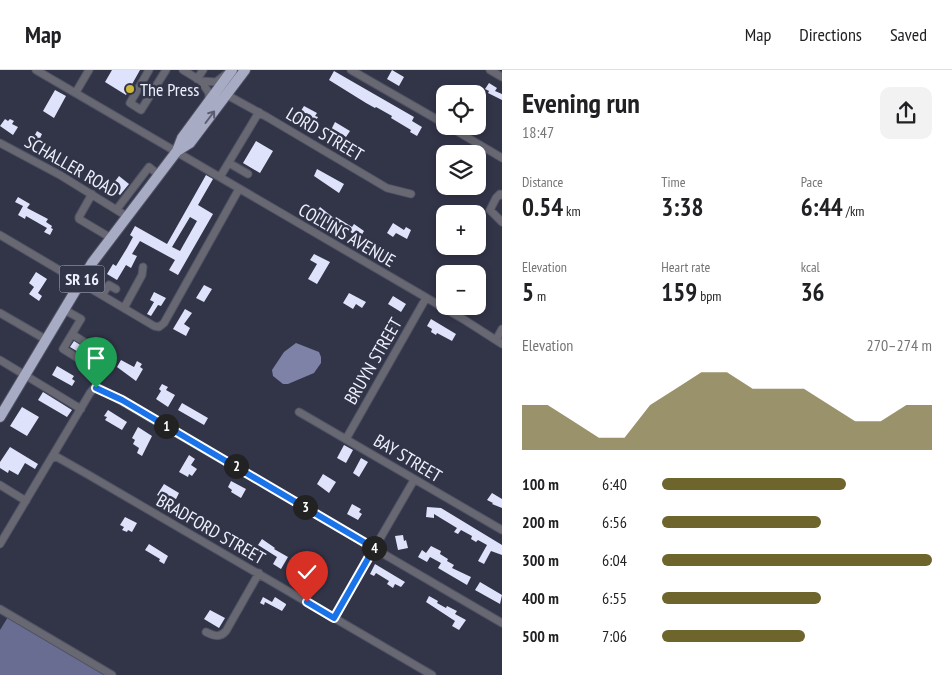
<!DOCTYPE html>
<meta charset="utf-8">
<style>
body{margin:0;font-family:"PT Sans Narrow",sans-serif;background:#f2f2f2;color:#202124;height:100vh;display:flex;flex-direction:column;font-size:19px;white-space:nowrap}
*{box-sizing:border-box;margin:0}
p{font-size:16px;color:#757577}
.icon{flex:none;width:28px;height:28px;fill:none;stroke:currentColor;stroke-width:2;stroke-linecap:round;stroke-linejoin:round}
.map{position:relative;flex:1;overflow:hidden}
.details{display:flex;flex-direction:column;background:#fff;width:450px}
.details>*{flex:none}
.buttons{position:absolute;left:436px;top:15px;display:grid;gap:10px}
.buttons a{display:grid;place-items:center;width:50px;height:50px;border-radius:10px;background:#fff;box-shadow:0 2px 8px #0003;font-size:25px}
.pin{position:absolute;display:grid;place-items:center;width:42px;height:42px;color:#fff;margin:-51px -21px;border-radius:50% 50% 50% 0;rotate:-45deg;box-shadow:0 0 5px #0007}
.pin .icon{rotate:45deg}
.km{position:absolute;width:25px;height:25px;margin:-12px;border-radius:50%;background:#222;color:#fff;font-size:14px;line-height:25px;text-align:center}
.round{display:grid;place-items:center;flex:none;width:52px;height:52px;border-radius:10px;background:#f2f2f2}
.overview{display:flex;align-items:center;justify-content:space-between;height:85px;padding:0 20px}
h1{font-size:28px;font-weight:700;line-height:38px}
.metrics{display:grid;grid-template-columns:repeat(3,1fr);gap:8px;height:85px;padding:5px 20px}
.metrics div{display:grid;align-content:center}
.metrics b{font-size:25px;font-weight:700}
.metrics small{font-size:14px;font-weight:400}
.metrics p{font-size:14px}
.chart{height:140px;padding:10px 20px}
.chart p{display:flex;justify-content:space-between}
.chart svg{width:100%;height:90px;margin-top:5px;fill:#6e652d;opacity:.7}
ul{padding:0 20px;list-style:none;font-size:16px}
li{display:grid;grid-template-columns:80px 60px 1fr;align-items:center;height:38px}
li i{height:12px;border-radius:6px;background:#6e652d}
header{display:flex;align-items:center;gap:30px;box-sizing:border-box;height:70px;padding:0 25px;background:#fff;border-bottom:1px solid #e0e0e0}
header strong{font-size:24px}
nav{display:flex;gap:28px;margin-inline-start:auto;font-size:18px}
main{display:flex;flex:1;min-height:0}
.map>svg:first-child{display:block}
.forest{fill:#696d91}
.water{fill:#7d82a6}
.building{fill:#dfe2fb;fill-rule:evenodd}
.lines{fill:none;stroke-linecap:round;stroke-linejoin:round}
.minor-casing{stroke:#505265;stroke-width:9}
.highway-casing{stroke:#505265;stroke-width:12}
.minor{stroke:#676872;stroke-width:7}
.highway{stroke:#a8abc4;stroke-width:10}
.oneway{stroke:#5b5e73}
.route-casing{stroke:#fff;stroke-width:10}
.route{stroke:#1a73e8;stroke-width:6}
.poi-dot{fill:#ceb837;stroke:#323448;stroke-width:2}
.labels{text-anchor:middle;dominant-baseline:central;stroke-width:5;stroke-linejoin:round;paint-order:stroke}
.shield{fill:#323448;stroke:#b6b8c7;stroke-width:1}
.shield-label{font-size:16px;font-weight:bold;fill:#eef0fd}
.poi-label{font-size:18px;fill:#eef0fd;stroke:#323448;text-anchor:start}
.street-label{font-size:18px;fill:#eef0fd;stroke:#323448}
</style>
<header>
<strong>Map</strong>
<nav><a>Map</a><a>Directions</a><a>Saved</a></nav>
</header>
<main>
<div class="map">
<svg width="502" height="605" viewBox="0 0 502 605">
<rect width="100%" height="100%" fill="#323448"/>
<!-- forest -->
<path class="forest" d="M8,547L106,605H0V560Z"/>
<!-- water -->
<path class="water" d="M296,273L319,282L321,287V293L314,303L288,314H283L273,306L272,300L284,282Z"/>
<!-- building -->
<path class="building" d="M112,0H140L126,25L105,12Z
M392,0L404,7L399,16L387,9Z
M334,1L414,47L412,51L422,57L417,66L410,62L411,60L391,48L392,46L376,37L375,38L366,33L329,10Z
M489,13L497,18L495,21L502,24V30L488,23L489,21L485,19Z
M55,20L66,26L54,48L43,41Z
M304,36L317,43L315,46L318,47L313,56L297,47Z
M5,49L8,51L10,49L14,51L12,54L18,57L13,65L0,56Z
M335,52L350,61L346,67L343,65L342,67L331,60Z
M37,61L42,64L34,81L28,78Z
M256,71L273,81L260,103L243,93Z
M317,99L344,114L339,123L314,106Z
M206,105L213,109L198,135L213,144L178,205L169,200L175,190L140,171L132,184L137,186L131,198L126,195L117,210L107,204L113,194L116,196L127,178L133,167L130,165L135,156L167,174ZM190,147L197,151L180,181L172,177Z
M119,106L129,114L120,125L110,118Z
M18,127L30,134L27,138L48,149L46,152L52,156L51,158L53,159L50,165L44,162L47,158L26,146L25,149L18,145L23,136L15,132Z
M320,137L335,149L336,147L352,157L354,154L364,161L360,168L344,158L342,161L314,146Z
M393,153L404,160L406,157L411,160L407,169L396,163L393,167L387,163Z
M314,184L330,192L317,214L308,209L317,194L310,190Z
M36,202L47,209L38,223L42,226L39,231L29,224L34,217L29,213Z
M204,215L212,219L204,232L196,228Z
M154,222L166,228L161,236L158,235L151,246L147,244L154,232L150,230Z
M349,223L366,232L362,238L356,234L353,239L343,233Z
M393,226L406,234L401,242L388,234Z
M185,239L192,243L184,254L190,258L186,266L173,259Z
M390,248L396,252L394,256L396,257L388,267L381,263Z
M431,249L456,264L452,271L437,263L436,265L431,262L432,259L427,256Z
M74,271L92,282L88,288L70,277Z
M121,290L134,297L137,291L142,294L140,297L143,299L136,311L117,297Z
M57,296L74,306L72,309L75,311L72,316L52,305Z
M162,314L168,317L166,320L175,325L168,337L156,329L161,321L159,319Z
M43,322L72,340L67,347L38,330Z
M182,333L208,348L204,355L178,340Z
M22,337L39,347L27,366L10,356Z
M108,340L127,352L122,360L105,350L107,347L104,346Z
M138,357L152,366L142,386L137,383L139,378L133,374L135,370L132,368Z
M344,375L353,380L346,393L337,388Z
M10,377L38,394L35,399L25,393L18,405L9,400L8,403L0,398V392Z
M189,385L195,389L191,395L197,399L192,406L189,404L188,407L179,402Z
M361,388L368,392L359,407L353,403Z
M323,404L336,412L329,423L317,414Z
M231,411L246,419L241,428L231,422L232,420L228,417Z
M164,414L179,423L176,429L173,428L169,436L163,432L164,429L157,425Z
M492,423L502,429V438L492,434L493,433L487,430Z
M352,434L361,439L359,442L362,444L358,450L347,444Z
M427,437L441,438L502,475V485L491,481L484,494L478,491L487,475L478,470L476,472L471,469L472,466L461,460L458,464L454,462L457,458L434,444V448L426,447Z
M125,447L137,453L132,462L128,460L127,462L122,460L124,457L120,455Z
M403,465L404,471L406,470L408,478L398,480L395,466Z
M262,469L275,478L274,479L288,487L281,499L273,494L277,487L258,475Z
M149,474L168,486L164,494L159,491L160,489L145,480Z
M431,476L441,481L440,484L448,489L447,491L454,495L452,498L471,507L467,515L438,498L441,493L430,487L427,492L418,487L422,480L426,483Z
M375,494L405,512L401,517L395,514L393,518L387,514L389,511L376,503L374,506L370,504Z
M480,512L502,525L500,534L475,520Z
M429,526L438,531L437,533L446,538L447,536L457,541L455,544L466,550L459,560L452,556L455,551L426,532Z
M263,527L272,532L275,527L286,534V535L282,541L265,532L264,535L260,533Z
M210,540L225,548L219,558L204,549Z"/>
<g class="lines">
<!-- minor casing -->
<g class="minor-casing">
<path id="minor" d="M36,0L463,249L502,274
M149,0L130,33L141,40L166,0
M183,0L201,11L216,12L225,5
M351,0L445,54
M490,0L502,7
M197,9L203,0
M201,11L209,23V30
M76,22L89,0
M227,25L267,47L387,118L411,124
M448,56L502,88
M0,73L60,105L128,147
M229,93L248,104
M220,107L259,42
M92,124L79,147V149L111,168
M502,125L500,124L496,128L490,140L502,152
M117,139L149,97L159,105
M0,165L154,256L159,257L164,253L239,119
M102,225L109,215L116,219
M124,238L142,205L143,197
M63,239L81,249L63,279L84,292
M0,243L45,269
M72,264L92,277
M496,270L502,259
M0,290L81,339
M299,342L502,460
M346,369L426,228
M52,388L57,387L87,404L432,605
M0,415L26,431
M0,474L90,323L94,318H99L502,553
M0,539L112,605
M334,548L414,410
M206,562C214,566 220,568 226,561L259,503"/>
</g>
<!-- highway casing -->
<g class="highway-casing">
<path id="highway" d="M177,81L190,73L245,0
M0,347L92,193L177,81L182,68L232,0"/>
</g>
<!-- minor -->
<use href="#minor" class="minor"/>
<!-- highway -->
<use href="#highway" class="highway"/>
</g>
<!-- one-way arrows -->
<defs><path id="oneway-shaft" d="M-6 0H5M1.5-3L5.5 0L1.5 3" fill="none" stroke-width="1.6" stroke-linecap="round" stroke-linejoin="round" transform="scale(1.25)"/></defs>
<use class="oneway" href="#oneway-shaft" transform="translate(210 47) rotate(-53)"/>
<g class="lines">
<!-- route casing -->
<g class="route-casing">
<path id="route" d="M96,318L122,330L374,478L334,548L307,532"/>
</g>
<!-- route -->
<use href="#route" class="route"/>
</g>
<!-- markers -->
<circle class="poi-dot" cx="130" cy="19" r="5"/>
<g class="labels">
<!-- shield labels -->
<rect class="shield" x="59.5" y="195.5" width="45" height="27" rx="4"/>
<g class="shield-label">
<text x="82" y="209">SR 16</text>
</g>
<!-- poi labels -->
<g class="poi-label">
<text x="140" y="19">The Press</text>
</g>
<!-- street labels -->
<g class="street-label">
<text transform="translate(325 64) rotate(31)">LORD STREET</text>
<text transform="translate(72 96) rotate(30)">SCHALLER ROAD</text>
<text transform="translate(347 165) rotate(30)">COLLINS AVENUE</text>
<text transform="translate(373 291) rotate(-60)">BRUYN STREET</text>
<text transform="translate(408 388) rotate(31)">BAY STREET</text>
<text transform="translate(211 459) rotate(30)">BRADFORD STREET</text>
</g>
</g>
</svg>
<div class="buttons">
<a><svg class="icon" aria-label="locate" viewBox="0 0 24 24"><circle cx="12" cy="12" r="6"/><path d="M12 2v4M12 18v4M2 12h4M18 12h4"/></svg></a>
<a><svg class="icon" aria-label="layers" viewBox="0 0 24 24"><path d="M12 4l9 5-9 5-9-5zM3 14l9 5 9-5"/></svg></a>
<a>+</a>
<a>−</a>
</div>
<div class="pin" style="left:96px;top:318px;background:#1e9e55"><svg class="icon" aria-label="arrive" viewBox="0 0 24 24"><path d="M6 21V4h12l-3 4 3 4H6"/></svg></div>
<div class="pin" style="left:307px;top:532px;background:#d93025"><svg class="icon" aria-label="check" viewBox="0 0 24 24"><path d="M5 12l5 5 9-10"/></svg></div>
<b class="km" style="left:166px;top:356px">1</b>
<b class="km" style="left:236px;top:396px">2</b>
<b class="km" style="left:305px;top:437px">3</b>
<b class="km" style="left:374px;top:478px">4</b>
</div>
<section class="details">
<div class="overview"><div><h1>Evening run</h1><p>18:47</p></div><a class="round"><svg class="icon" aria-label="share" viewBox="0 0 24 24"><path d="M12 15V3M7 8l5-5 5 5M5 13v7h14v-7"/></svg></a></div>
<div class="metrics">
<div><p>Distance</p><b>0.54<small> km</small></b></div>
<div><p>Time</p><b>3:38</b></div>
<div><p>Pace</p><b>6:44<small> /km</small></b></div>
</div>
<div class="metrics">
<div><p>Elevation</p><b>5<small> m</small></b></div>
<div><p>Heart rate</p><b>159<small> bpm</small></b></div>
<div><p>kcal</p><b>36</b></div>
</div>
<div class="chart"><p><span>Elevation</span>270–274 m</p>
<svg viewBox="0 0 160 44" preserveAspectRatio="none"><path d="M0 44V22L10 22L20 30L30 38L40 38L50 22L60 14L70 6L80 6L90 14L100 14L110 14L120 22L130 30L140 30L150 22L160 22V44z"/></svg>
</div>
<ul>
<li><b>100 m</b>6:40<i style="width:68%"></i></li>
<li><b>200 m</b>6:56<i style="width:59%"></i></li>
<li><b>300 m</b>6:04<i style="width:100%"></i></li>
<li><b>400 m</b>6:55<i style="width:59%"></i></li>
<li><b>500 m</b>7:06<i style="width:53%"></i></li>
</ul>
</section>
</main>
